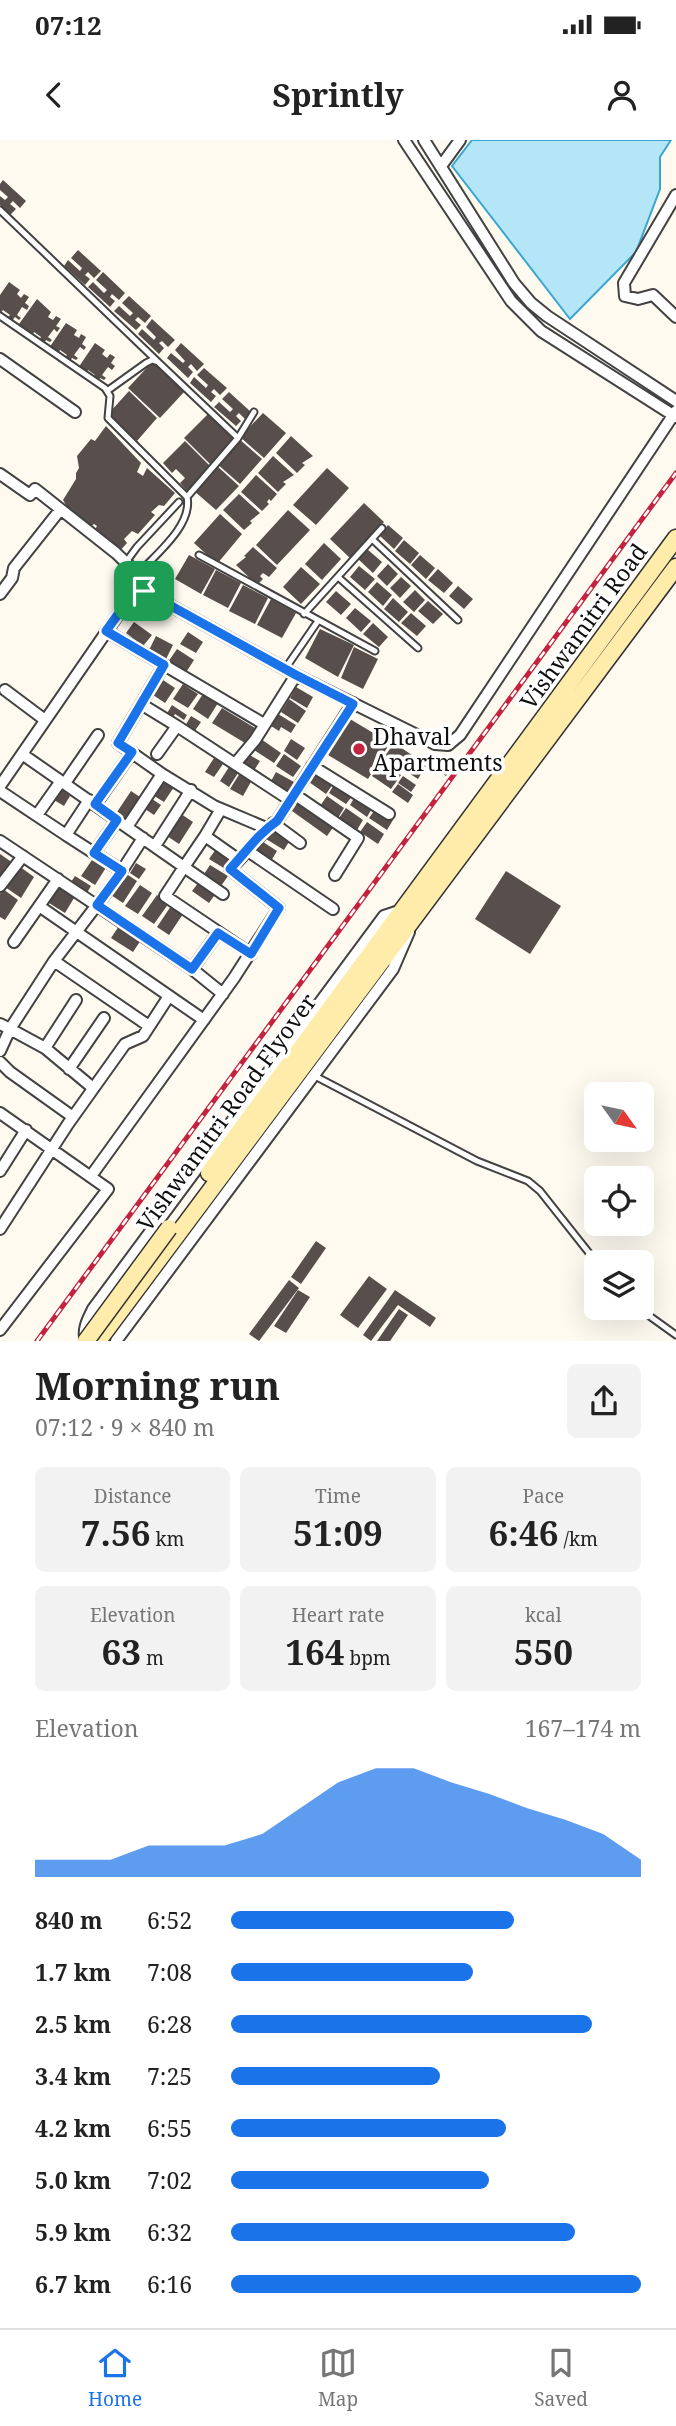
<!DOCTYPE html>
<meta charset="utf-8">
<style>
body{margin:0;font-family:"Noto Serif",serif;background:#f2f2f2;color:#222;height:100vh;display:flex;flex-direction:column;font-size:26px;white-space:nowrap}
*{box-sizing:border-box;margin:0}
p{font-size:23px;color:#767676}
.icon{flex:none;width:38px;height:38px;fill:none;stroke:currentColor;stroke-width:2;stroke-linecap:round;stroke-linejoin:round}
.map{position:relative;height:1201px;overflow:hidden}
.drawer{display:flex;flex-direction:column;background:#fff;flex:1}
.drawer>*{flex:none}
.needle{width:46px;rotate:123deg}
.controls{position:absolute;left:584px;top:942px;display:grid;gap:14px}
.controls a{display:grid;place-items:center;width:70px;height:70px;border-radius:10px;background:#fff;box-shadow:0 7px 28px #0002;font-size:35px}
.pin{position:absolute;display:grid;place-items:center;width:60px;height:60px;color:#fff;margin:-30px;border-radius:14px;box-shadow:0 4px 10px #0006}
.round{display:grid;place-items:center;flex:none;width:74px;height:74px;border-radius:10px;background:#f2f2f2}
.summary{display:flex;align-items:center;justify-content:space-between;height:119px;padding:0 35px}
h1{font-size:38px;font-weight:700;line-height:52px}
.figures{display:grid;grid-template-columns:repeat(3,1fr);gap:10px;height:119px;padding:7px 35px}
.figures div{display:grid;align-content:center;border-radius:10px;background:#f2f2f2;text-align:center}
.figures b{font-size:35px;font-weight:700}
.figures small{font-size:19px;font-weight:400}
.figures p{font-size:19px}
.chart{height:196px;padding:14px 35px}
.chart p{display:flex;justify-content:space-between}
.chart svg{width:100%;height:126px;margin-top:7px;fill:#1a73e8;opacity:.7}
ul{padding:0 35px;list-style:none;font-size:23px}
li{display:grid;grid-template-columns:112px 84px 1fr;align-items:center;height:52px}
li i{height:18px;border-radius:9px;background:#1a73e8}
.status{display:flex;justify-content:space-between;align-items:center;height:49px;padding:0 35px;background:#fff;direction:ltr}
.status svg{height:19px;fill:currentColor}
header{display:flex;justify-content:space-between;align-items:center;height:91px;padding:0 35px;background:#fff;font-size:32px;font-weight:700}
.dock{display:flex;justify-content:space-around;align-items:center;height:98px;border-top:2px solid #e0e0e0;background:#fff;font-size:19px;color:#767676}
.dock a{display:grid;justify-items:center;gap:4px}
.dock .selected{color:#1a73e8}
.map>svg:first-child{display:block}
.water{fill:#b4e6f8;stroke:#39a6d0;stroke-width:2}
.building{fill:#584e4b}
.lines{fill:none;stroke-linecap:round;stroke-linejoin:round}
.lane-casing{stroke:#424242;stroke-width:9}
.street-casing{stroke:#424242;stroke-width:14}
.secondary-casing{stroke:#313131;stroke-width:19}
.lane{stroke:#fff;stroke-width:5}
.street{stroke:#fff;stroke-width:10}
.secondary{stroke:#ffecab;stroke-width:16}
.rail-casing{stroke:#c3233e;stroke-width:5}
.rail{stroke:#fff;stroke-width:2.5;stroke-dasharray:8;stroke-linecap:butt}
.secondary-bridge-casing{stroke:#313131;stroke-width:19;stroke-linecap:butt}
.secondary-bridge{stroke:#ffecab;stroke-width:16}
.route-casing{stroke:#fff;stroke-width:14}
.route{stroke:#1a73e8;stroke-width:9}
.poi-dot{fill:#c3233e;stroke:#fff;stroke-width:2.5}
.labels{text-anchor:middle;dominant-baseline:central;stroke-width:7;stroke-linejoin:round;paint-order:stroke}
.street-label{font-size:23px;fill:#0f0f0f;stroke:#fff}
.poi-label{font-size:23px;fill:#0f0f0f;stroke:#fff;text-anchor:start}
</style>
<div class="status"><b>07:12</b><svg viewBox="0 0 49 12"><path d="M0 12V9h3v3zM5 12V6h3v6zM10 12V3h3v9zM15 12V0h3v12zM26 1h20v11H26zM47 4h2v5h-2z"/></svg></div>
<header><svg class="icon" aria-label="back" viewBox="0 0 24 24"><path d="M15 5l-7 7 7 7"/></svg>Sprintly<svg class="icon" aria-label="person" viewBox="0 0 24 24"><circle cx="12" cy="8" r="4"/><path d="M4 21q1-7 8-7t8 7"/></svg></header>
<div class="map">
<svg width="676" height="1201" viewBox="0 0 676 1201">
<rect width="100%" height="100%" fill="#fffaf0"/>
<!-- water -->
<path class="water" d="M472,0H671L660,17V49L636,112L570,179L452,26Z"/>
<!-- building -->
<path class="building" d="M3,40L26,61L20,68L13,61L10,64L16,69L10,75L0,65V56L5,60L8,57L0,50V44Z
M78,110L101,131L94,138L88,132L85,135L90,139L85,145L64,126L68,120L80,131L82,128L71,118Z
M103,132L125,153L119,160L112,154L110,157L115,161L110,167L88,147L93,142L104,153L107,150L96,140Z
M9,142L20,150L17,154L21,158L24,154L29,157L25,163L29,166L27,170L22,167L17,175L21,178L19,180L15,177L12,181L7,178L10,175L3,170L0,174V155Z
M129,156L151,176L145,183L138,177L135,180L141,185L136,190L114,171L119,166L130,176L133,173L122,163Z
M37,159L51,172L48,177L53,180L56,176L61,179L56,186L60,188L57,192L54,189L48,197L52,200L50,202L46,200L44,204L39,201L41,197L34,192L32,196L19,184Z
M152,179L175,200L168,207L162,201L159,203L164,208L159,214L138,194L142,189L154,200L156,197L146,187Z
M66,183L77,190L74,195L79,198L81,194L86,197L82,204L86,207L84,210L80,207L74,215L78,218L76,220L72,218L69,222L64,218L67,215L60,210L58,214L49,208Z
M95,203L105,210L102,214L107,218L110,214L115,217L111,223L115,226L112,230L108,227L102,235L106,238L104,240L100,238L98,242L93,238L95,235L88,230L86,233L78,228Z
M181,203L204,224L197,231L191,224L188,227L193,232L188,238L167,218L171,213L183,223L185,221L175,210Z
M153,221L185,251L160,278L128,248Z
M204,228L227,248L220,255L214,249L211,252L216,256L211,262L190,243L194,237L206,248L208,245L197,235Z
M129,251L157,278L137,301L114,281L110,272Z
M229,252L251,272L245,279L239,273L236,276L241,281L236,286L214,267L219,262L230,272L233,269L222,259Z
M209,273L234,300L211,325L184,298Z
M263,273L286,293L264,318L240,297Z
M106,286L141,323L137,332L143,336L147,328L175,353L164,366L159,365L151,372L155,375L138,394L132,391L124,399L127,403L118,413L94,391L97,386L94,384L90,387L67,367L63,360L76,339V333L79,328L77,316L91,299L95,301Z
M291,296L313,316L302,323L305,325L297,333L276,313Z
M238,298L262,319L240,344L216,323Z
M185,301L211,327L187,351L180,343L185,338L176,329L172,333L163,323Z
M273,316L294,335L283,342L286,344L278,352L258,333Z
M216,325L239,346L216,370L193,350Z
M327,328L349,348L316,385L293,365Z
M256,335L277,354L271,361L269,359L267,362L269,364L262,371L241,352Z
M239,354L260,373L250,381L252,383L244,390L223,370Z
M364,363L384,382L350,418L330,399Z
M288,370L310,390L277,425L256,405Z
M220,374L242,394L217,424L194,403Z
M388,385L403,398L394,409L379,395Z
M404,400L419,413L410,424L395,411Z
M324,403L341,419L322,440L305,424Z
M253,407L277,428L269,437L263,433L260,436L263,439L257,445L236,425L246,417L244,416Z
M367,409L382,422L373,433L358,419Z
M189,415L215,429L201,454L175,439Z
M420,415L435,428L426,439L411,425Z
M388,424L398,434L387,446L377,436Z
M359,426L375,439L365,450L350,437Z
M301,427L320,444L301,464L283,447Z
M438,429L453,443L444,453L428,440Z
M216,430L241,443L228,468L203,455Z
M401,437L411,446L400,458L390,448Z
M377,442L392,455L383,466L368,452Z
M243,445L268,458L255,484L229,471Z
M458,446L473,459L464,469L449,456Z
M415,450L425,460L414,472L403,462Z
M336,451L351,464L341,475L326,462Z
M393,458L408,472L399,482L384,469Z
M271,459L296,473L282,498L257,485Z
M428,461L443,474L433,484L418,471Z
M355,468L371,481L361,492L346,478Z
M411,473L426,486L417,496L401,483Z
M134,482L152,495L143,506L126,493Z
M373,483L388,497L379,507L363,494Z
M320,489L354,505L338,537L305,518Z
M188,492L203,502L196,513L180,504Z
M156,496L173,505L166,519L149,510Z
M354,507L378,519L363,549L341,538Z
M177,509L194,520L185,534L168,522Z
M163,540L175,548L165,563L153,555Z
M183,544L198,554L188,568L173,559Z
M296,547L313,557L307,568L290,558Z
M203,554L218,563L208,579L193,569Z
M289,559L306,571L298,583L281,572Z
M172,565L187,575L184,580L175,574L172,579L166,575Z
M222,568L255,588L245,603L212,583Z
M278,574L296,585L291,593L281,587L279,591L271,586Z
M191,576L201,582L194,592L185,586Z
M350,579L390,603L368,639L328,615Z
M261,599L281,613L274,623L254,610Z
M291,599L305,608L297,620L284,611Z
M394,603L412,615L401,631L383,619Z
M248,614L260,621L253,632L241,624Z
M284,614L301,626L293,637L276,626Z
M445,615L455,623L446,636L435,628Z
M214,618L223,624L214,637L205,632Z
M414,619L426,626L418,639L407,632Z
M381,622L401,635L391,649L372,636Z
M229,627L238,633L229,647L220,641Z
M276,632L294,642L287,654L270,643Z
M315,632L333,644L326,654L309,642Z
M240,633L252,640L243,656L230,649Z
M164,636L176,644L164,662L151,654Z
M403,636L416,645L411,652L398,643Z
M335,643L353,655L346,664L329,653Z
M398,644L413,655L408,663L392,652Z
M61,649L70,656L64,666L54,660Z
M131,651L143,659L129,680L117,672Z
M356,655L373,667L367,677L350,665Z
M327,656L344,668L338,678L320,666Z
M152,659L161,665L154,675L145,669Z
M298,662L334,686L327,696L292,671Z
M346,668L363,680L357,690L339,678Z
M376,668L393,680L387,690L369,678Z
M181,674L193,682L179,704L167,696Z
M367,682L384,694L378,704L360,692Z
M273,689L290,700L284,710L266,699Z
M260,700L277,711L271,721L253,710Z
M216,709L233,720L227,730L209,719Z
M0,714L13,723L0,743Z
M94,717L107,726L95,745L81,736Z
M136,723L146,729L139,739L130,733Z
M210,725L228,736L221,746L204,734Z
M19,726L34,737L21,758L5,747Z
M506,731L561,766L530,814L475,779Z
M125,733L137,741L123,763L111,755Z
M75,736L91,746L85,756L69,745Z
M199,742L216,753L209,763L192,751Z
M140,745L152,753L138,774L125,766Z
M59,748L74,758L65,773L49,763Z
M3,749L18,760L5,780L0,777V754Z
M157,755L169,763L154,784L142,776Z
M171,766L183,774L169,795L157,787Z
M119,786L141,800L133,812L111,798Z
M316,1101L326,1108L301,1144L291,1137Z
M369,1136L387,1149L358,1188L340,1175Z
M289,1140L299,1148L259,1201L249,1194Z
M298,1150L310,1157L286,1193L274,1186Z
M395,1150L436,1178L430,1187L398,1165L371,1201L363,1195Z
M399,1169L408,1175L390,1201H377Z"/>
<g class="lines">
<!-- lane casing -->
<g class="lane-casing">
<path id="lane" d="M0,70L158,222
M0,176L105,248L110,256L108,278L187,357C193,385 156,414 139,433
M107,251L146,223L152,220L158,222L238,298
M187,357L238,298L254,272
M372,399L458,480
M199,415L375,511
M126,422L137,407L179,362
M338,437L418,508
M304,474L382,388
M285,529L318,481
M313,935L477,1021L528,1041L540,1051L597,1123
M637,1167L676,1195"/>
</g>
<!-- street casing -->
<g class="street-casing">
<path id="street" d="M404,0L511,161L541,191L676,277
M424,0L514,143L531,163L547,176L676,261
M441,26L460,0
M676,55L624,143L625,156L638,159L653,155L676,177
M0,219L75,272
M0,334L30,355L35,349L116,413L143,439L144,451
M0,454L12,438L14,428L60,370
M106,491L164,525
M5,550L45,580
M141,564L177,586
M264,584L164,525L118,603L162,634L214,666L266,688
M22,614L184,727L205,696L239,720C253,706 260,693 277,681L353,563
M157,614L177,586L290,660
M235,624L255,600L296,535
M312,626L389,674
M65,643L98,595
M0,646L129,459L144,451L296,535L435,604L448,605L460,595L676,271
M0,651L66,695L89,660
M294,654L358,698L335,735
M95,665L132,612
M37,675L61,641
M273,683L300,703
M127,687L162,634
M66,695L122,731
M205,696L221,669
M143,698L116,740L54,821L149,886
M0,701L192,829L218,793
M155,706L191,650
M248,711L333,769
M94,713L117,680
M0,746L23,716
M223,754L184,727L165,756L251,814
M39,766L204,880
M14,802L58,739
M192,829L223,854
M0,884L10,889L54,821
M45,908L76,860
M0,911L10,889L45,908L93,948
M0,922L10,932L73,977
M69,929L104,878
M0,973L108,1049L0,1190
M0,1031L26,990
M91,1036L234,838L279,768L230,729L239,720
M0,1089L68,984L125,904L143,896L169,856
M86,1201C82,1190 88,1179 93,1169L384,776L402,770
M116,1201L393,829L409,792"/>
</g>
<!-- secondary casing -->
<g class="secondary-casing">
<path id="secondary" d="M209,1033L676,398
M98,1201L676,427"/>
</g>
<!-- lane -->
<use href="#lane" class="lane"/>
<!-- street -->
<use href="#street" class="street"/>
<!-- secondary -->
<use href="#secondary" class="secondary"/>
<!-- rail casing -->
<g class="rail-casing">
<path id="rail" d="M37,1201L676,333"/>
</g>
<!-- rail -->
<use href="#rail" class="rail"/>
<!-- secondary-bridge casing -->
<g class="secondary-bridge-casing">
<path id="secondary-bridge" d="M86,1201L169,1088"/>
</g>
<!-- secondary-bridge -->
<use href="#secondary-bridge" class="secondary-bridge"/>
</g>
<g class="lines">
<!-- route casing -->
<g class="route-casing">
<path id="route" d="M144,451L296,535L353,564L277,681C258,694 246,712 230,729L279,768L251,814L218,793L192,829L97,765L122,731L94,713L117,680L95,664L132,612L118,603L164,525L106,491L129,459Z"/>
</g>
<!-- route -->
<use href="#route" class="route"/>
</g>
<!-- markers -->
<circle class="poi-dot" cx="359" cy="609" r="7"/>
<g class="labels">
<!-- street labels -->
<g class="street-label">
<text transform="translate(583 486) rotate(-54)">Vishwamitri Road</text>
<text transform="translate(226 972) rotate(-54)">Vishwamitri Road Flyover</text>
</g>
<!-- poi labels -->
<g class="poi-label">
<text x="373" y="596">Dhaval<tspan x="373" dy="26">Apartments</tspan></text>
</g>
</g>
</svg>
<div class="controls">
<a><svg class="needle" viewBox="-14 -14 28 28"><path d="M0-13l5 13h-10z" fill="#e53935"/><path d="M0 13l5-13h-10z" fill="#767676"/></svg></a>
<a><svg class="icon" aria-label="locate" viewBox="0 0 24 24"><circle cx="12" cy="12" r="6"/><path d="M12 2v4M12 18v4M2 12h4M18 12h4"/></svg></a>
<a><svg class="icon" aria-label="layers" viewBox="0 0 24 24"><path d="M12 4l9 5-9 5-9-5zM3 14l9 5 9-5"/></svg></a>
</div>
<div class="pin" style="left:144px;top:451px;background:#1e9e55"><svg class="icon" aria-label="arrive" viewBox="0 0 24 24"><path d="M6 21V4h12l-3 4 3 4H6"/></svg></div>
</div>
<section class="drawer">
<div class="summary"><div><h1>Morning run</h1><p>07:12 · 9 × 840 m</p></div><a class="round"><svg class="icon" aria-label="share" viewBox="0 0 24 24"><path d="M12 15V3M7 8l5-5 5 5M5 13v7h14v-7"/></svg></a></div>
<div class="figures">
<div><p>Distance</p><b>7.56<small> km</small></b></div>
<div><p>Time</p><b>51:09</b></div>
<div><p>Pace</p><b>6:46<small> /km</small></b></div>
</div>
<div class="figures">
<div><p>Elevation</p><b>63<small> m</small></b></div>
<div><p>Heart rate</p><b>164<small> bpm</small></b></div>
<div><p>kcal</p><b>550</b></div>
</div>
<div class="chart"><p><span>Elevation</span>167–174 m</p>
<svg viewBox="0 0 160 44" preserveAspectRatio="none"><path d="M0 44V38L10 38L20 38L30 33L40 33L50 33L60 29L70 20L80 11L90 6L100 6L110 11L120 15L130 20L140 24L150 29L160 38V44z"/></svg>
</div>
<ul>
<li><b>840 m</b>6:52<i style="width:69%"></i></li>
<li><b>1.7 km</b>7:08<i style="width:59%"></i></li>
<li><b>2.5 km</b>6:28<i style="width:88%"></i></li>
<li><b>3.4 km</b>7:25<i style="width:51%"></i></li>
<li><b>4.2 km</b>6:55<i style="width:67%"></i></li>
<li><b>5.0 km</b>7:02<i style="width:63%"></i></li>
<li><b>5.9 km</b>6:32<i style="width:84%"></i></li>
<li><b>6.7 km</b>6:16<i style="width:100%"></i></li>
</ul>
</section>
<nav class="dock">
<a class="selected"><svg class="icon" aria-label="home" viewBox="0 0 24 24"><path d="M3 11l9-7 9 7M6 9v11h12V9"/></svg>Home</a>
<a><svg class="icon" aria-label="map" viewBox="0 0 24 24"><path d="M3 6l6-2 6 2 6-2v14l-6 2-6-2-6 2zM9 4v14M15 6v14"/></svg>Map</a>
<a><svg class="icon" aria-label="saved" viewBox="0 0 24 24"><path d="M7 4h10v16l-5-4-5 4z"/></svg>Saved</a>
</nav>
